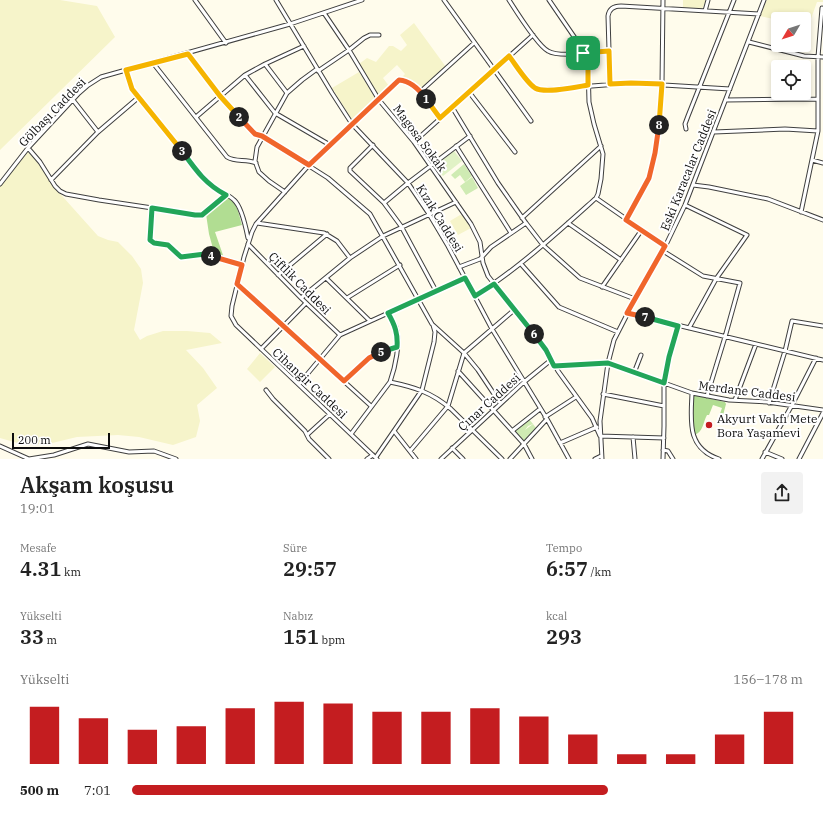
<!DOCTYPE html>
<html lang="tr">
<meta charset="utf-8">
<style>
body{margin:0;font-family:"IBM Plex Serif",serif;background:#f2f2f2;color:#222;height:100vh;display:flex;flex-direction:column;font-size:15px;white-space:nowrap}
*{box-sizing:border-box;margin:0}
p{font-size:13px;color:#767676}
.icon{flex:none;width:22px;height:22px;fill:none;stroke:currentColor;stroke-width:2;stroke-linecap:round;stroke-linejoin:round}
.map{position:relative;height:459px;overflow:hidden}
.details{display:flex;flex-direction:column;background:#fff;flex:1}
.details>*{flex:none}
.needle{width:26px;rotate:231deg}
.tools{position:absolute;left:771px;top:12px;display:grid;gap:8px}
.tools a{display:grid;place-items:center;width:40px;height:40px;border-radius:4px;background:#fff;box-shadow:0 2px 6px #0003;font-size:20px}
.scale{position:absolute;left:12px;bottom:10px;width:98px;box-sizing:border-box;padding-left:4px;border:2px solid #0c0c0c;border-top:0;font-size:11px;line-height:14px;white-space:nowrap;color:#0c0c0c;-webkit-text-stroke:3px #fff;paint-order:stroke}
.pin{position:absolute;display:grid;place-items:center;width:34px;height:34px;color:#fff;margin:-17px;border-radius:8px;box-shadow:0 2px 6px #0006}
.km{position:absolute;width:20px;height:20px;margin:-10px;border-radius:50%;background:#222;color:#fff;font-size:11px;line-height:20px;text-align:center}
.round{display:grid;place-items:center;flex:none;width:42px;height:42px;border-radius:4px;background:#f2f2f2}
.headline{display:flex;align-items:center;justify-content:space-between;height:68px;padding:0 20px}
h1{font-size:22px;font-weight:600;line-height:30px}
.figures{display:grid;grid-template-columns:repeat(3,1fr);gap:6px;height:68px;padding:4px 20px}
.figures div{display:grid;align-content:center}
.figures b{font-size:20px;font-weight:600}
.figures small{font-size:11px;font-weight:400}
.figures p{font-size:11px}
.chart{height:112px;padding:8px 20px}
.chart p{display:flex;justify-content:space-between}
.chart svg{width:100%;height:72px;margin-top:4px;stroke:#c41d20;stroke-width:6}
ul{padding:0 20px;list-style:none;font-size:13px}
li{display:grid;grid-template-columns:64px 48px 1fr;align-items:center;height:30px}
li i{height:10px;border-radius:5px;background:#c41d20}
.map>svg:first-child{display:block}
.farmland{fill:#f6f4ca}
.green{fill:#cfebb3}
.forest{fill:#b1dd92}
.pitch{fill:#e1f2c6}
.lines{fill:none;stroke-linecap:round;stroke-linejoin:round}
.minor-casing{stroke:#3f3f3f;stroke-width:5}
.minor{stroke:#fff;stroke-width:3}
.split-1-casing{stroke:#fff;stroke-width:8}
.split-2-casing{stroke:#fff;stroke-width:8}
.split-3-casing{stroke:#fff;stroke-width:8}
.split-4-casing{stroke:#fff;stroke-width:8}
.split-5-casing{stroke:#fff;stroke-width:8}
.split-6-casing{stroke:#fff;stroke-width:8}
.split-7-casing{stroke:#fff;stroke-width:8}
.split-8-casing{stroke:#fff;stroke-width:8}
.split-9-casing{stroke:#fff;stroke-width:8}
.split-1{stroke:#f5b400;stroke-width:5}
.split-2{stroke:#f0652b;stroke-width:5}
.split-3{stroke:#f5b400;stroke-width:5}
.split-4{stroke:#22a559;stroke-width:5}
.split-5{stroke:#f0652b;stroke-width:5}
.split-6{stroke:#22a559;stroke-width:5}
.split-7{stroke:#22a559;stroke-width:5}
.split-8{stroke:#f0652b;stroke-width:5}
.split-9{stroke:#f5b400;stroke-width:5}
.poi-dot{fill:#c41d20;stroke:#fff;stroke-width:1.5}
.labels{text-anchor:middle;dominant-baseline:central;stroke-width:4;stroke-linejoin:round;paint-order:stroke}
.street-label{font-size:12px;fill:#0c0c0c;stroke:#fff}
.poi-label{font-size:12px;fill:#0c0c0c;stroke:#fff;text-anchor:start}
</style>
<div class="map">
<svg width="823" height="459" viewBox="0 0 823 459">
<rect width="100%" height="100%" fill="#fffcec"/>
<!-- farmland -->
<path class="farmland" d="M0,0H60L97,6L115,37L0,150Z
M683,0H706L702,9L683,8Z
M767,0H823V2H817L808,27L804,26V19L778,20L760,16Z
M414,23L446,67L422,88L407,80L400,79L405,74L397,65L383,78L389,86L379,96L359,64L367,58L376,62L389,46H393L401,51L407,45L400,35Z
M359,72L376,99L353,121L332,88Z
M27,151L36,160L55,188L98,236L108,240L118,242L132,256L141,269L143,283L134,330L140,340L147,336L163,331H187L210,333L222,343L186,350L203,368L217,388L197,405L200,421L196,437L173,445L139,437L118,435L77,437L48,444H21L0,438V185Z
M460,215L463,216L471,228L458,235L450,221Z
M260,353L275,367L260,382L247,369Z"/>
<!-- green -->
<path class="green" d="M464,164L472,176L465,182L460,175L455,179L451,175Z
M472,177L478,188L466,195L460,186Z
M529,419L533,424L528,426L525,430L533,424L536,428L524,441L515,431Z"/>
<!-- forest -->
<path class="forest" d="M225,197C237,199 239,215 242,225L215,232L224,258L215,256L209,234L206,214Z
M693,395L725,402L726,404L722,419L717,422L722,408L713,405L709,415H707C703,422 703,433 694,435L693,430Z"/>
<!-- pitch -->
<path class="pitch" d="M454,151L462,161L443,176L435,166Z"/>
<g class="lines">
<!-- minor casing -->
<g class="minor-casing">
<path id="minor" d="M195,0L226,43
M276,0L332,93L352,124L408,183L429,214L448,246L492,329L547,419L569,459
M444,0L531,121
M509,0C516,11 538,46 548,51C559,58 595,52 609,51
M705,11L708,0
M324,13L349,50L379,100L414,142L471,224L480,242L483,263L488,276L546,350L558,371L592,418L600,436L664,438
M749,42L804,56L823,57
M188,54L220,96L255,134L262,136L328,178L370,214L432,324L464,353L478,370L500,403
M509,56L531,85L540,90L631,83L730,89
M153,63L227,157C236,163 246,158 256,163
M265,64L287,93
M126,71L132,89L205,181C214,190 226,192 234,200C242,207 246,228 248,238
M318,71L349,50L364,38L370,35H379
M245,75L275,113L330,145
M610,84L608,16C609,9 614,6 621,6L759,14
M421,91L474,43
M469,92L515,152
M73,100L98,132
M726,100L818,99
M452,107L498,183L526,223L543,245L580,278L635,299
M196,117L245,75L265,64L304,46
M686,129L685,124L688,116L734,0
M714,132L785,129L818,131
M414,142L533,35
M373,145L350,168V171L384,203L401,226L436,291
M456,146L511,233
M28,148L40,162L55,186L60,191L66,194L99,200L199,215L206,213L226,195
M812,160L823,163
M51,180L98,132L139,97
M0,184L28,148L79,93L87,86L101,77L290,24L362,0
M693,185L709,187L768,199L823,220
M285,192L269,181L259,172L255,161L257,147L287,93L302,80L317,69
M596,198L665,246
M384,203L408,183L470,136
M685,205L747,235L716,279L689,328
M152,208L150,238L152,243L168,245L181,257L205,254L242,265
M801,212L818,131V57L822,8
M522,218L601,146
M626,220L649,178L655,153L660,115L662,84L663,0
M257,223L324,233L337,241L350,258
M568,223L621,260
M248,244L301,298L340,335
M663,251L703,276L740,283L725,337L707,396
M521,264L559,307L618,332
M459,267L480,259L491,247L526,223
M278,275L327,234
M326,278L370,321
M237,284L371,406
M602,287L641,231
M475,296C519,268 557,233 596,198L598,194L601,179L603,154L594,124L589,102L588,65L575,38L549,0
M301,298L350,258L383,236L456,202
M347,298L400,265
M627,313L823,360
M261,349L306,303
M554,366L608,363L692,393L729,400L767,402L823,410
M458,371L524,444L532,459
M634,373L641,355
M344,381L369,358L397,347
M390,382C414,387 431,392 451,409L502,459
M299,384L340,335L465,278
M266,390L273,399L305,431L309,439L329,459
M692,393C691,420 686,448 719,459
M603,394L664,406
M735,400L756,344
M769,403L785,351L792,321L823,326
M545,417L576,397
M394,431L416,459
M512,431L540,409
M351,434L390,382C395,368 401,342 396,327C394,322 391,318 388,313
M307,435L330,414
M633,437L635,459
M560,443L597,427
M0,446L29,459
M452,448L463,459
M663,450L668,451L673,459
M410,451L448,406L464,353L492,329L514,310
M765,452L782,459
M376,457L422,390L434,342L435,332L433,325
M29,459L54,455L88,444L129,452L154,451L176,459
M367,459L373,455
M377,459L236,325L231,316L232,306L244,257L252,232L256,224L309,165L396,82C412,73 433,108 440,118
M441,459L524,382L551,360
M510,459L547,419
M595,459L601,456
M602,459L600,421L608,363L614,340L635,299L663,251L685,205L764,0
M663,459L664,426V383L669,357L678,326
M762,459L792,405L816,358
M799,459L823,413"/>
</g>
<!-- minor -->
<use href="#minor" class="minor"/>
</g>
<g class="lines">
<!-- split-1 casing -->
<g class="split-1-casing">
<path id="split-1" d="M426,99L440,118L509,56C516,65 526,82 535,88C545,94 576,87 588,85V65L583,53"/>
</g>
<!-- split-2 casing -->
<g class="split-2-casing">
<path id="split-2" d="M239,117L255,134L262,136L309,165L399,80C411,81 419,89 426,99"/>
</g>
<!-- split-3 casing -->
<g class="split-3-casing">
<path id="split-3" d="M182,151L132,89L126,70L188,54L220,96L239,117"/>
</g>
<!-- split-4 casing -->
<g class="split-4-casing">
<path id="split-4" d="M182,151C195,169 205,184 226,195L202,215H195L152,208L150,240L154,243L168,245L181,257L205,254L211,256"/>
</g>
<!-- split-5 casing -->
<g class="split-5-casing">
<path id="split-5" d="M211,256L242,265L237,284L344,381L369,358L381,352"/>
</g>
<!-- split-6 casing -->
<g class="split-6-casing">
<path id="split-6" d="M381,352L397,347C398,334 395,325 388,313L465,278L475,296L494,284L534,334"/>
</g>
<!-- split-7 casing -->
<g class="split-7-casing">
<path id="split-7" d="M534,334L546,350L554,366L608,363L664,383L669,357L678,326L645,317"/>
</g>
<!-- split-8 casing -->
<g class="split-8-casing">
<path id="split-8" d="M645,317L627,313L665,246L626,220L649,178L655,153L659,125"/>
</g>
<!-- split-9 casing -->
<g class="split-9-casing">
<path id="split-9" d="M583,53L609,51L610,84L631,83L662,84L659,125"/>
</g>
<!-- split-1 -->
<use href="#split-1" class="split-1"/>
<!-- split-2 -->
<use href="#split-2" class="split-2"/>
<!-- split-3 -->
<use href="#split-3" class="split-3"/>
<!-- split-4 -->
<use href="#split-4" class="split-4"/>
<!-- split-5 -->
<use href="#split-5" class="split-5"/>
<!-- split-6 -->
<use href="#split-6" class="split-6"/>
<!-- split-7 -->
<use href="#split-7" class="split-7"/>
<!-- split-8 -->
<use href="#split-8" class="split-8"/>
<!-- split-9 -->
<use href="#split-9" class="split-9"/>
</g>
<!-- markers -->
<circle class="poi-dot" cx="709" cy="425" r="4"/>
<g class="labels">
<!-- street labels -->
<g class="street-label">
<text transform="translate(52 112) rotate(-46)">Gölbaşı Caddesi</text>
<text transform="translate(420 138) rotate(53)">Magosa Sokak</text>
<text transform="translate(688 170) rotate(-68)">Eski Karacalar Caddesi</text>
<text transform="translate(440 218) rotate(58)">Kızık Caddesi</text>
<text transform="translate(300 283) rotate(45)">Çiftlik Caddesi</text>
<text transform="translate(310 383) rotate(43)">Cihangir Caddesi</text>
<text transform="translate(747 391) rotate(7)">Merdane Caddesi</text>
<text transform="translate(489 402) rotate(-42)">Çınar Caddesi</text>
</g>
<!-- poi labels -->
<g class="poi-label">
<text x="717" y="418">Akyurt Vakfı Mete<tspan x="717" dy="14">Bora Yaşamevi</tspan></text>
</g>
</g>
</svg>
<div class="tools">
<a><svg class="needle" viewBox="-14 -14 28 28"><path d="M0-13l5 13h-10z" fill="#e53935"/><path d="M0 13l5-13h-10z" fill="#767676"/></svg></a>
<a><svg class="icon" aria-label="locate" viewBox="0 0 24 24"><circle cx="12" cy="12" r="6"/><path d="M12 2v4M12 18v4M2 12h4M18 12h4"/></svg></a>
</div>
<div class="scale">200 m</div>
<div class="pin" style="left:583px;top:53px;background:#1e9e55"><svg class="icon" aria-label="arrive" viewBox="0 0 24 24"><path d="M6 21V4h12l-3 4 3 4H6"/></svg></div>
<b class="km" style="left:426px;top:99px">1</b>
<b class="km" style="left:239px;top:117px">2</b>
<b class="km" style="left:182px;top:151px">3</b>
<b class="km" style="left:211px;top:256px">4</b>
<b class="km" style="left:381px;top:352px">5</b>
<b class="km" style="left:534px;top:334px">6</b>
<b class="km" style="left:645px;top:317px">7</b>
<b class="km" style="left:659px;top:125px">8</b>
</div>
<section class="details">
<div class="headline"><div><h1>Akşam koşusu</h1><p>19:01</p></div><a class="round"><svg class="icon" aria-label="share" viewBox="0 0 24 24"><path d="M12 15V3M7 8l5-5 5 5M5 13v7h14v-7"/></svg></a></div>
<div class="figures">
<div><p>Mesafe</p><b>4.31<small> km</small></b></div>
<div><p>Süre</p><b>29:57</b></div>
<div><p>Tempo</p><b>6:57<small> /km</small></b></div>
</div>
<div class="figures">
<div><p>Yükselti</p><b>33<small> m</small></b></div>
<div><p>Nabız</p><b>151<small> bpm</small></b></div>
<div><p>kcal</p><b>293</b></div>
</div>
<div class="chart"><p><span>Yükselti</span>156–178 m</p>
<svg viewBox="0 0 160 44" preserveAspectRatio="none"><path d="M5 44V9M15 44V16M25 44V23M35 44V21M45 44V10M55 44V6M65 44V7M75 44V12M85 44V12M95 44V10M105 44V15M115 44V26M125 44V38M135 44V38M145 44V26M155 44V12"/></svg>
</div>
<ul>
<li><b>500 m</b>7:01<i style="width:71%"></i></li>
</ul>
</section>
